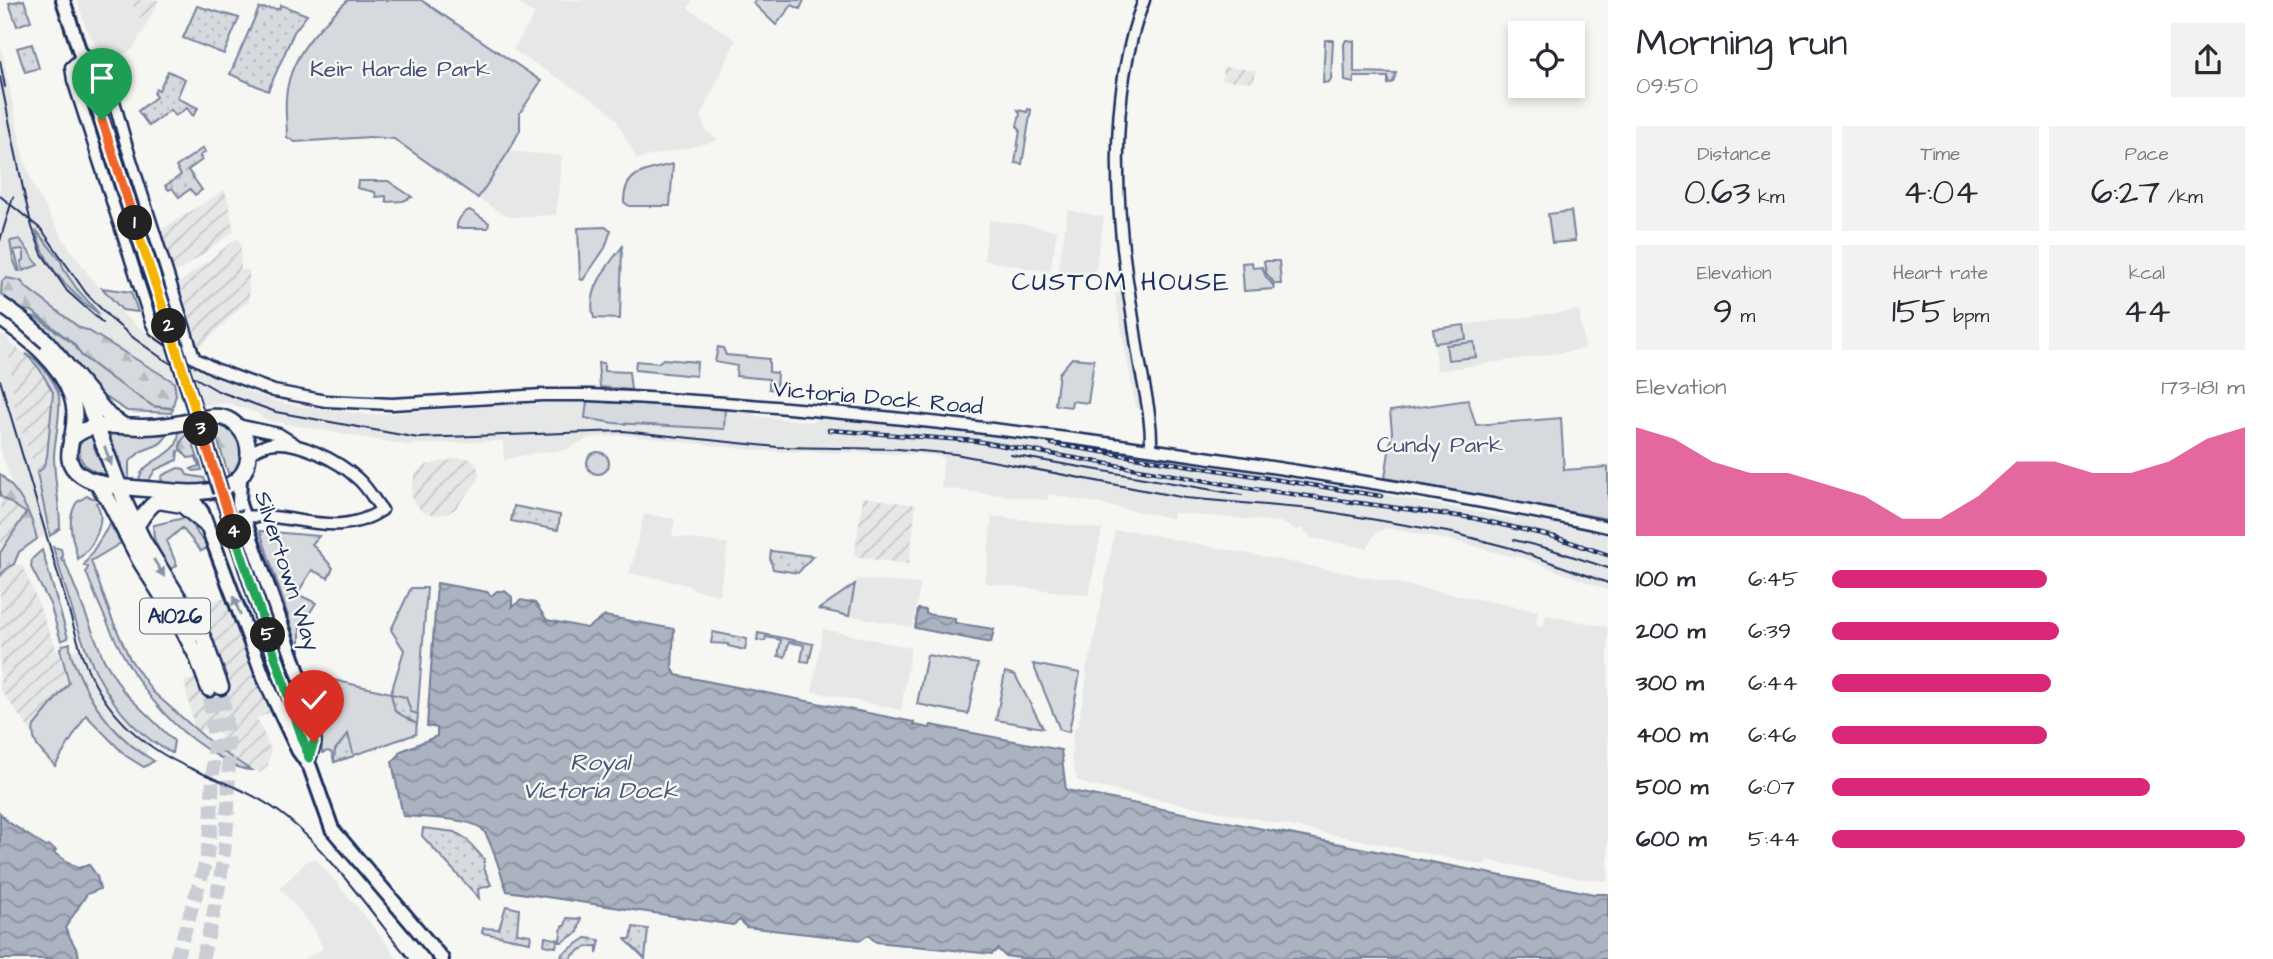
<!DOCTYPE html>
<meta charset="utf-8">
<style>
body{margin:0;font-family:"Architects Daughter",sans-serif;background:#f2f2f3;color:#2b2b33;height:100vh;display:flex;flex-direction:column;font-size:26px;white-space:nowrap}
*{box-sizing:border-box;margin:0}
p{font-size:23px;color:#7c7c81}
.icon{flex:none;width:38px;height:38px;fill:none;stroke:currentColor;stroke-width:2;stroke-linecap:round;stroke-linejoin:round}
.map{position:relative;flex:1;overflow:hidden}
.sheet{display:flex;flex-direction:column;background:#fff;width:665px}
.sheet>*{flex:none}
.controls{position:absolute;left:1508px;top:21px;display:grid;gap:14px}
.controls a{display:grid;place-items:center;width:77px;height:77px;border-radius:0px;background:#fff;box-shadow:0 4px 10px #0003;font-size:35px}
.pin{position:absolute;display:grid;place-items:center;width:60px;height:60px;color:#fff;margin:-72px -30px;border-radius:50% 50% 50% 0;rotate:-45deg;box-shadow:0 0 7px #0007}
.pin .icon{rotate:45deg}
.km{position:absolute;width:35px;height:35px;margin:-18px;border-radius:50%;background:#222;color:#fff;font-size:19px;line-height:35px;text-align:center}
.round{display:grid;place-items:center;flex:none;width:74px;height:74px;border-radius:0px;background:#f2f2f3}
.head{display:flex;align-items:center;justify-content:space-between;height:119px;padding:0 28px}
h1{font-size:38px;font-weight:600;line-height:52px}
.metrics{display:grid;grid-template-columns:repeat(3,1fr);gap:10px;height:119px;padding:7px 28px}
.metrics div{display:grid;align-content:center;border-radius:0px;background:#f2f2f3;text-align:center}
.metrics b{font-size:35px;font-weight:600}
.metrics small{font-size:19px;font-weight:400}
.metrics p{font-size:19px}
.chart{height:196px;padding:14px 28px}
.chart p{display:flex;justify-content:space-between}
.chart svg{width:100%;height:126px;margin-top:7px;fill:#db2777;opacity:.7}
ul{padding:0 28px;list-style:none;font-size:23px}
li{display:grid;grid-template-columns:112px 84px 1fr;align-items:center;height:52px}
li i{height:18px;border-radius:9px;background:#db2777}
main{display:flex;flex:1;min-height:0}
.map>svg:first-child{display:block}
.built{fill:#e6e7e7}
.industrial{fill:url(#industrial-furrows)}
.green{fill:#d6d9dd;stroke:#78849e;stroke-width:2}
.forest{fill:url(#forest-firs);stroke:#78849e;stroke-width:2}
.garden{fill:url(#garden-dots);stroke:#78849e;stroke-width:2}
.water{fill:url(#water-waves);stroke:#717e99;stroke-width:2}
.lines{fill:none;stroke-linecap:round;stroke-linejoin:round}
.highway-tunnel{stroke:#caced4;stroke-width:14;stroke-dasharray:14 7;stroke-linecap:butt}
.minor-casing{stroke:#1b2f5e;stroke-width:15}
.major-casing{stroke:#1b2f5e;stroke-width:18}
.highway-casing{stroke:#1b2f5e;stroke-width:19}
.minor{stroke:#f6f6f2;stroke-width:10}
.major{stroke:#f6f6f2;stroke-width:12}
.highway{stroke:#f6f6f2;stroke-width:14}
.tram{stroke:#1b2f5e;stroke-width:2}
.rail-casing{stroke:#1b2f5e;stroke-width:4.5}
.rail{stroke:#f6f6f2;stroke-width:2;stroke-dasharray:5;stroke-linecap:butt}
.minor-bridge-casing{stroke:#1b2f5e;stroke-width:15;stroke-linecap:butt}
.major-bridge-casing{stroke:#1b2f5e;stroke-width:18;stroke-linecap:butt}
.highway-bridge-casing{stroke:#1b2f5e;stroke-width:19;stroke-linecap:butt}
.minor-bridge{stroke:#f6f6f2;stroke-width:10}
.major-bridge{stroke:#f6f6f2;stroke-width:12}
.highway-bridge{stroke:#f6f6f2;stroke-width:14}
.oneway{fill:#8892a8}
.split-1-casing{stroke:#fff;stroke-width:14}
.split-2-casing{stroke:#fff;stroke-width:14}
.split-3-casing{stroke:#fff;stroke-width:14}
.split-4-casing{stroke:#fff;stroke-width:14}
.split-5-casing{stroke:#fff;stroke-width:14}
.split-6-casing{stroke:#fff;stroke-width:14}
.split-7-casing{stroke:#fff;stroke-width:14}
.split-1{stroke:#f0652b;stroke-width:9}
.split-2{stroke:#f5b400;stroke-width:9}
.split-3{stroke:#f5b400;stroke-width:9}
.split-4{stroke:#f0652b;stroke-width:9}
.split-5{stroke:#22a559;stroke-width:9}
.split-6{stroke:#22a559;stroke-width:9}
.split-7{stroke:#22a559;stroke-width:9}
.labels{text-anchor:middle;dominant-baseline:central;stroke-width:5;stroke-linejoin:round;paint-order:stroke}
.shield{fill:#f6f6f2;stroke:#5d6b8a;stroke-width:2}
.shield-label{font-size:21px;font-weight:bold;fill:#1b2f5e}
.park-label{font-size:23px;fill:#405177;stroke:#f6f6f2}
.street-label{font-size:23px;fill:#1b2f5e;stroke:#f6f6f2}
.water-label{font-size:24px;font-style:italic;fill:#46567b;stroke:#f6f6f2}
.quarter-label{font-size:26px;letter-spacing:2px;fill:#1b2f5e;stroke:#f6f6f2}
</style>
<main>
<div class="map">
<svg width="1608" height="959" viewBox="0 0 1608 959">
<defs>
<pattern id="industrial-furrows" width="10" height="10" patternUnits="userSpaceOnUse" patternTransform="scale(1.75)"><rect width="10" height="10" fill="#e6e7e7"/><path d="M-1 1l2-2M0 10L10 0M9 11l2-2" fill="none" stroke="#c5c6c9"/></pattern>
<pattern id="forest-firs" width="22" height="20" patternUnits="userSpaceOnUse" patternTransform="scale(1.75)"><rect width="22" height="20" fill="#d6d9dd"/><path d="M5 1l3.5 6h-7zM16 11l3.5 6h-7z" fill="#b7bbc0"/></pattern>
<pattern id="garden-dots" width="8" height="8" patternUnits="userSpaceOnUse" patternTransform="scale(1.75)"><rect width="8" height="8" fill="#d6d9dd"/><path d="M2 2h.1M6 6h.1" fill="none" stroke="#b7bbc0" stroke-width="1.8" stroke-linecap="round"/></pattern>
<pattern id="water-waves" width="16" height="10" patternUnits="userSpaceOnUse" patternTransform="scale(1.75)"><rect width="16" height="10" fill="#abb2c0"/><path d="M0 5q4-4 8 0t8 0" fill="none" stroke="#8a919f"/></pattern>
</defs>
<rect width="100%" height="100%" fill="#f6f6f2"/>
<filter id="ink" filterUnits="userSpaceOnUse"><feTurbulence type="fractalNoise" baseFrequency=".0143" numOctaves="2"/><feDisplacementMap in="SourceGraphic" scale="14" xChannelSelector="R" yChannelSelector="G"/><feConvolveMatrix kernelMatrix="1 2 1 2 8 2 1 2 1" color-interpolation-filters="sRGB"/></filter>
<g filter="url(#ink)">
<!-- built -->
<path class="built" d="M77,0H130L145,28L133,49L112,61L102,57L85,25Z
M513,0H693L688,8L736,40L701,115L705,130L718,139L709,143L637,159L615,118L603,106L513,50L535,14Z
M0,42L23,155L33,186L64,240L93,281L126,317L163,346L245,390L285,404L370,415L499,405L580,402L587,404L585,418L613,423L723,429L725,409L753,412L756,416L813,422L817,417L1058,442L1356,489L1515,519L1516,515L1608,533V590L1520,557L1509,556L1459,542L1386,528L1376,533L1367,548L1311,538L1302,528L1297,530L1280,522L1173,513L1172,518L1049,494L1048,499L1043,500L941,488L944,457L916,454L761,451L624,435L589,438L565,450L534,453L504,460L503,441L406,445L270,421L262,418L259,414L228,403L206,405L178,395L173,410L152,408L0,297Z
M127,66L132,69L127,88L118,95L112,77L113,73Z
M509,151L562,156L556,215L511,217L501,213L478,198Z
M1068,210L1104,217L1094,278L1058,273Z
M989,220L1029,225L1057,231L1050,272L984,260Z
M1126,292L1144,407L1136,408L1115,294Z
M1579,310L1585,349L1437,371L1433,329Z
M0,334L8,338L15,414L37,473L50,536L37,539L28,509L13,486L0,448Z
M644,514L675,519L672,536L728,544L719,595L697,590L684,584L630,573Z
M992,516L1102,529L1089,595L985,583Z
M1115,531H1132L1538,611L1536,625L1543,626L1546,615L1608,627V881L1582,879L1487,860L1484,865L1088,785L1077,780L1072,760L1073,732L1078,725L1087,677L1086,669L1092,649Z
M857,579L921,584L912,627L849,616Z
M823,629L911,648L901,710L812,691Z
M85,647L107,694L127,719L153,743L144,755L125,740L103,716L84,686L69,652Z
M315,858L370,922L397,959H304L323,949L315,930L280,888L308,860Z"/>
<!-- industrial -->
<path class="industrial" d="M130,0H159L145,28Z
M1223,67L1255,70V82L1222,80Z
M224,190L228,200L234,231L181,270L174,271L161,230Z
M237,238L241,244V270H249V303L244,304L201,346L197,341L179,283Z
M8,342L26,354L39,368L53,392L47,457L43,468L37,473L15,414Z
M459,458H468L475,462L479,472L478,481L455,509L447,514L436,515L422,512L412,499L411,492L415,474L427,465Z
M0,496L26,513L0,553Z
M863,497L916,505L909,564L854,557Z
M14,564L23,566L70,683L34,726L33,734L0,689V568L5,570Z
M227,596L270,713L257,718L271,750L268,765L260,773L226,754L218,727L195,731L184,681L198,678L225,681L217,651L194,608Z"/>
<!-- green -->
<path class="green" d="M348,0H421L541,81L520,113V130L509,151L478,198L394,139L370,137L295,142L287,137C287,125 285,112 286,99C288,57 319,27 348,0Z
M758,0H804L800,9L792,5L776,25L753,3Z
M1325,40H1333L1331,79L1329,82L1323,83Z
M1346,40L1354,41V72L1396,73L1393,82L1388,84V77H1354V83L1345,81L1344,44Z
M1028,109L1031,110L1022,164L1015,163L1020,130L1017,126L1020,114L1018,110L1027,112Z
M673,164L670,206H629L624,202C624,170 647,171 673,164Z
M358,181H388L412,197L403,201L386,202V196L376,197L375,192L357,188Z
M470,210L489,223L488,228H457C456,221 464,211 470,210Z
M1571,211L1575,241L1552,243L1548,214Z
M605,227L611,230L605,248L583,280L580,279L578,228Z
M36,230L61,261L64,270L77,289L99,314C70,293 44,266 36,230Z
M20,239L38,265L23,271L21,261L24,260V251L22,249L14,250L20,271H18L13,259L10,241Z
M622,247L620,319L594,318C586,292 606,267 622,247Z
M1264,261H1279L1281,284H1275L1266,273Z
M1252,262L1253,268L1262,267L1266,277L1273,285L1274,289L1244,291L1242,263Z
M102,288L131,292L138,312L122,310Z
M27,316L36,317L74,344L82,356L111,378L153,406L173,409L171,413L127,411L107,398L100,403L67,352Z
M1464,325L1466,339L1435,343L1433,329Z
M1474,342L1476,357L1448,360L1446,345Z
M718,347L723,348L726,355L769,359V372L777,373L776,390L769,389V379L736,376L737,366L715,362Z
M26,354C38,358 57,383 59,396C61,416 55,436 54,456C54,480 60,503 60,528L50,536L37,473L43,468L47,457L53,392L39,368Z
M1072,358L1094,360L1088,403L1072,401L1071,407L1055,405L1059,373Z
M663,359L697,362L696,376L635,370L636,361L658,363Z
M598,363H604V371L629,372L631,390L600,387Z
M1468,400L1476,425L1561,418L1564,470L1608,467V519L1385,478L1392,432L1390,411Z
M587,401L725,409L724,429L613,423L585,418Z
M188,427L190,435L185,436L180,446L181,450L178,451L177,460L155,470L149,480L139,481C142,455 184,460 178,428Z
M106,431L169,432C161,447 156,445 142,451C138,453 133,459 129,462V478L123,477L119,470L122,464Z
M93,435L95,440L94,447L106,475C88,471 75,461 80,442Z
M587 463a11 11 0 1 1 22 0a11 11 0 1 1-22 0Z
M178,468L184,469L187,475L204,478L207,486L193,488L165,484L161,479L163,475Z
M87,496L100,500L96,503C108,520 93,548 78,559C73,540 65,520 77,502Z
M188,517L199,536L210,547L201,551L182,528L167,541L177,566L170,569C163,556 150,540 154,525Z
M110,524L121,543L91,561L112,619L130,659L153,692L218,749L251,770C239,770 227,761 216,755C146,715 114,644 86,572L88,567L84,565Z
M260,531L319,536L312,544L333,568L328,578L312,570L297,594L316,603L307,617L300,624V652Z
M53,547L61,549L63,557L61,558L62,561L64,560L104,660L124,692L174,741L172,753C94,714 77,623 53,547Z
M42,550L68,638L61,641L50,604L31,567L32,559Z
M855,584L849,616L819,609Z
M411,588H427L416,734L334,762L332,753L328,751L322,753L321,724L307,674L391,693L404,650L391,630Z
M70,643C69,654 74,663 79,674C95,710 120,741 154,761L144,767L126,756L86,715L55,766C44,753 30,745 34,726L69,683L60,649L63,645Z
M927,655L978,664L968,714L917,704Z
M1033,664L1080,673L1069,732L1060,730Z
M1005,672L1015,675L1043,728L996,720Z"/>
<!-- forest -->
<path class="forest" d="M7,278L21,281L27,288L80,328L87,330L174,382L176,395L172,408L153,406L111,378L82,356L74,344L32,311L23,310L1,294L2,281Z
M212,423C240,423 255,460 229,476Z
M190,435L202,470L194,471L191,469L199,466L196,457L188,458L180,449L181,442L185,436Z
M0,474C20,493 31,512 37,539L19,552L14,564L5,570L0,576V553L26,513L0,496Z"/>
<!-- garden -->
<path class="garden" d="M24,0L31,21L17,26L9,3Z
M281,5L307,15L294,32L268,91L230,74L259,8L279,9Z
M197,6L239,18L224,54L183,38Z
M32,44L39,68L25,72L17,48Z
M168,71L185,79L177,98L198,108L193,116L187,108L175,116L170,110L149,126L138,111L156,97L154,94L156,89L159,90Z
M203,148L205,152L200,156L202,160L188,170L202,190L195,195L190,189L179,197L172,188L169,190L165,186L181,175L176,167Z
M514,506L560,515L558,530L511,521Z
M771,551L813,556L798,573L773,569L770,558Z
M713,632L747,639L745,650L728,646V644L711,643Z
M758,633L813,644L809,662L801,661L804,645L789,642L785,657L778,656L781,640L766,637L765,641L757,640Z
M391,694L406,697L411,712L418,714L417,724L395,711Z
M348,734L354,756L334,762L335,750Z
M423,828L455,832L465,838L484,859V868L491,885L478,889L479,898L422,836Z
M506,906L519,909L517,933L531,935L530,942L482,933L483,928L499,929Z
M567,918L581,919L578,932L562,942H557L556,947L544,945L545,937L560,940L562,926H565Z
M633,927L648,929L645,959L625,939H631Z
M586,938L600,940L597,954V946C586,946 577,950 570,959H561L562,954Z"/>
<!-- water -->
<path class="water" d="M437,583L487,592L491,596L497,591H505L512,597V607L521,600L535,603L547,620L587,628L605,616L674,629L672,667L676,675L914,722V725L930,728L931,725L1061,750L1066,790L1594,894H1608V959H1028L1005,956L998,949L992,954L876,942L868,935L861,940L746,927L740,920L733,925L507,891C501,876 492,841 483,830C473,818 419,817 403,816L392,762L399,755V752L437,736V728L427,726Z
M918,609L926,610V614L955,618V623L994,629L991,643L915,628Z
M0,813L7,821L46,847L48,845L56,850L54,853L78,868L89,865L97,876L100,889L87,894L65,928L78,952L79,959H0Z"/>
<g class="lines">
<!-- highway-tunnel -->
<path class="highway-tunnel" d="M176,959L206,862L211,828L214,742L209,689
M202,959C227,871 237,778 221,687"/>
<!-- minor casing -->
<g class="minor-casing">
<path id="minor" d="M1144,0C1107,95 1115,213 1132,312C1135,331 1137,350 1141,370C1146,396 1152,422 1151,449
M80,52L87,56L94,68L104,70L107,76L126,144L194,357
M81,58L71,67L73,80L151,322L155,330L194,358L215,369L274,391L326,401L392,404L543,395H590C771,403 949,422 1128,446C1289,469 1449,493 1608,527
M237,425L279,434L295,444
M243,517C293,511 336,541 382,510C374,500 368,488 358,479C339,461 295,438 269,444C262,446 255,450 249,454"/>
</g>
<!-- major casing -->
<g class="major-casing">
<path id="major" d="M63,0L172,337
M187,385L197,417
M199,421L217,479
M240,478L239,504L310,706L314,742L309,758
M221,492L308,757
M189,494L202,512L264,678L298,750L310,767L332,829L442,959"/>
</g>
<!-- highway casing -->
<g class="highway-casing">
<path id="highway" d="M0,318C28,338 59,361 71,395C75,406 75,421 73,432C70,449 63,463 81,475C100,489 145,488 169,491C200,495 254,493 248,447C247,437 240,427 231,421C220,414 208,417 195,420C178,424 161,427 143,427C125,427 107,423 90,428C83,430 77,434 71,439
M47,342L109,416L124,426
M81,385L127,507L144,542L204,639L221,687
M95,481L108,499L140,561L182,628L197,657L209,689
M158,501L182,505L205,524
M136,527C146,510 155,498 175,493"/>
</g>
<!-- minor -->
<use href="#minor" class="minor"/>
<!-- major -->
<use href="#major" class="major"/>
<!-- highway -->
<use href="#highway" class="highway"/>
<!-- tram -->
<path class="tram" d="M0,61L5,87
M0,77L25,198L32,227L42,254L67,291L103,323
M0,196L42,230L86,293L111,319L135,339L163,359L218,391L276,412L418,438L623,431L777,447L898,449L955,454L1185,498L1312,509L1453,533L1511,548L1608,583
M0,241L13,197
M0,380L83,658C103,711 141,747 192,769C226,784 258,794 287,818C331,854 372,914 409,959
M1011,455L1242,495
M1514,540L1550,549L1608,568"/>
<!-- rail casing -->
<g class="rail-casing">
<path id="rail" d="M829,430L976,441L1254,489L1473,518L1555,537L1608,555
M1052,444L1381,496"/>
</g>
<!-- rail -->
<use href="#rail" class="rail"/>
<!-- minor-bridge casing -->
<g class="minor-bridge-casing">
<path id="minor-bridge" d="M237,517H243"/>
</g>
<!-- major-bridge casing -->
<g class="major-bridge-casing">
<path id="major-bridge" d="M172,337L187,385
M197,417L199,421
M217,479L221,492"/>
</g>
<!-- highway-bridge casing -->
<g class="highway-bridge-casing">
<path id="highway-bridge" d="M0,304L22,320L47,342"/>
</g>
<!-- minor-bridge -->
<use href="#minor-bridge" class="minor-bridge"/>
<!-- major-bridge -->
<use href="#major-bridge" class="major-bridge"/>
<!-- highway-bridge -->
<use href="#highway-bridge" class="highway-bridge"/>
</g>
<!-- one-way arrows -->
<defs><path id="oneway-solid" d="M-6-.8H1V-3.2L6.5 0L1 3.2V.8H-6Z" transform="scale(1.75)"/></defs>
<g class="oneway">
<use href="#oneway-solid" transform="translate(108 456) rotate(70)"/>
<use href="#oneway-solid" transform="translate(159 568) rotate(58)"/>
<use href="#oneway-solid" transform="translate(237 606) rotate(-110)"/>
</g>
</g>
<g class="lines" filter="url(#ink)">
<!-- split-1 casing -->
<g class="split-1-casing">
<path id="split-1" d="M102,120L135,223"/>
</g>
<!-- split-2 casing -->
<g class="split-2-casing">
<path id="split-2" d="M135,223L169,326"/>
</g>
<!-- split-3 casing -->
<g class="split-3-casing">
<path id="split-3" d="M169,326L201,429"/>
</g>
<!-- split-4 casing -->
<g class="split-4-casing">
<path id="split-4" d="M201,429L234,532"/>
</g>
<!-- split-5 casing -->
<g class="split-5-casing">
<path id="split-5" d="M234,532L268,635"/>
</g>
<!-- split-6 casing -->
<g class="split-6-casing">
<path id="split-6" d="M268,635L302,738"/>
</g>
<!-- split-7 casing -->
<g class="split-7-casing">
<path id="split-7" d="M302,738L309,758L314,742"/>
</g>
<!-- split-1 -->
<use href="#split-1" class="split-1"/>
<!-- split-2 -->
<use href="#split-2" class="split-2"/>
<!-- split-3 -->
<use href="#split-3" class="split-3"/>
<!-- split-4 -->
<use href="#split-4" class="split-4"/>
<!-- split-5 -->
<use href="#split-5" class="split-5"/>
<!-- split-6 -->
<use href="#split-6" class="split-6"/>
<!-- split-7 -->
<use href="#split-7" class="split-7"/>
</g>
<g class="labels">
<!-- shield labels -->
<rect class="shield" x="140" y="598.5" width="70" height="35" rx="5"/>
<g class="shield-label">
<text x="175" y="616">A1026</text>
</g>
<!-- park labels -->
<g class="park-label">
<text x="400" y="69">Keir Hardie Park</text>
<text x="1440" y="445">Cundy Park</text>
</g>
<!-- street labels -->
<g class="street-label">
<text transform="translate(878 398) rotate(5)">Victoria Dock Road</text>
<text transform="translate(287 571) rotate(72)">Silvertown Way</text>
</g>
<!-- water labels -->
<g class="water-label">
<text x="600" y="763">Royal<tspan x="600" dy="28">Victoria Dock</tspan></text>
</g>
<!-- quarter labels -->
<g class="quarter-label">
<text x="1121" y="282">CUSTOM HOUSE</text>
</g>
</g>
</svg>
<div class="controls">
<a><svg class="icon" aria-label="locate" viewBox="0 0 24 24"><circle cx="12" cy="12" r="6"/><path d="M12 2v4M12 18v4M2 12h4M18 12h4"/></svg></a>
</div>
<div class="pin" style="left:102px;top:120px;background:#1e9e55"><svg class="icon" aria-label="arrive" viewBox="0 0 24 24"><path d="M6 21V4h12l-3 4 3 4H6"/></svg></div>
<div class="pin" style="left:314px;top:742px;background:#d93025"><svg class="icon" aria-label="check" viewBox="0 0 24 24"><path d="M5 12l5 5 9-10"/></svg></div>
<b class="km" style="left:135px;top:223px">1</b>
<b class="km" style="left:169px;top:326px">2</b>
<b class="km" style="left:201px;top:429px">3</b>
<b class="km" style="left:234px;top:532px">4</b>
<b class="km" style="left:268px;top:635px">5</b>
</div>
<section class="sheet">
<div class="head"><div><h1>Morning run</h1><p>09:50</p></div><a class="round"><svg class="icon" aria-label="share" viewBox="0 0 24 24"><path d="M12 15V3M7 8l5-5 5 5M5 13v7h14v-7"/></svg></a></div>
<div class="metrics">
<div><p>Distance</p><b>0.63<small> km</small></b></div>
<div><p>Time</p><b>4:04</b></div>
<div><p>Pace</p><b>6:27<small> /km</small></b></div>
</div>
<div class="metrics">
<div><p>Elevation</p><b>9<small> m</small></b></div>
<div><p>Heart rate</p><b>155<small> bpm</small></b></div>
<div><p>kcal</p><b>44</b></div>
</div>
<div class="chart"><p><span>Elevation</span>173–181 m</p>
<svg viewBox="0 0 160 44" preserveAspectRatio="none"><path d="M0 44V6L10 10L20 18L30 22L40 22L50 26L60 30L70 38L80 38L90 30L100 18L110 18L120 22L130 22L140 18L150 10L160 6V44z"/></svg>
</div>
<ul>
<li><b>100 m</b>6:45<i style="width:52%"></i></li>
<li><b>200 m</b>6:39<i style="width:55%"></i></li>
<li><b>300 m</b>6:44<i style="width:53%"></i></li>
<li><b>400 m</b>6:46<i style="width:52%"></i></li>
<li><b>500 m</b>6:07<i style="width:77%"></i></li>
<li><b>600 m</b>5:44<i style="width:100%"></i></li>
</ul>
</section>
</main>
